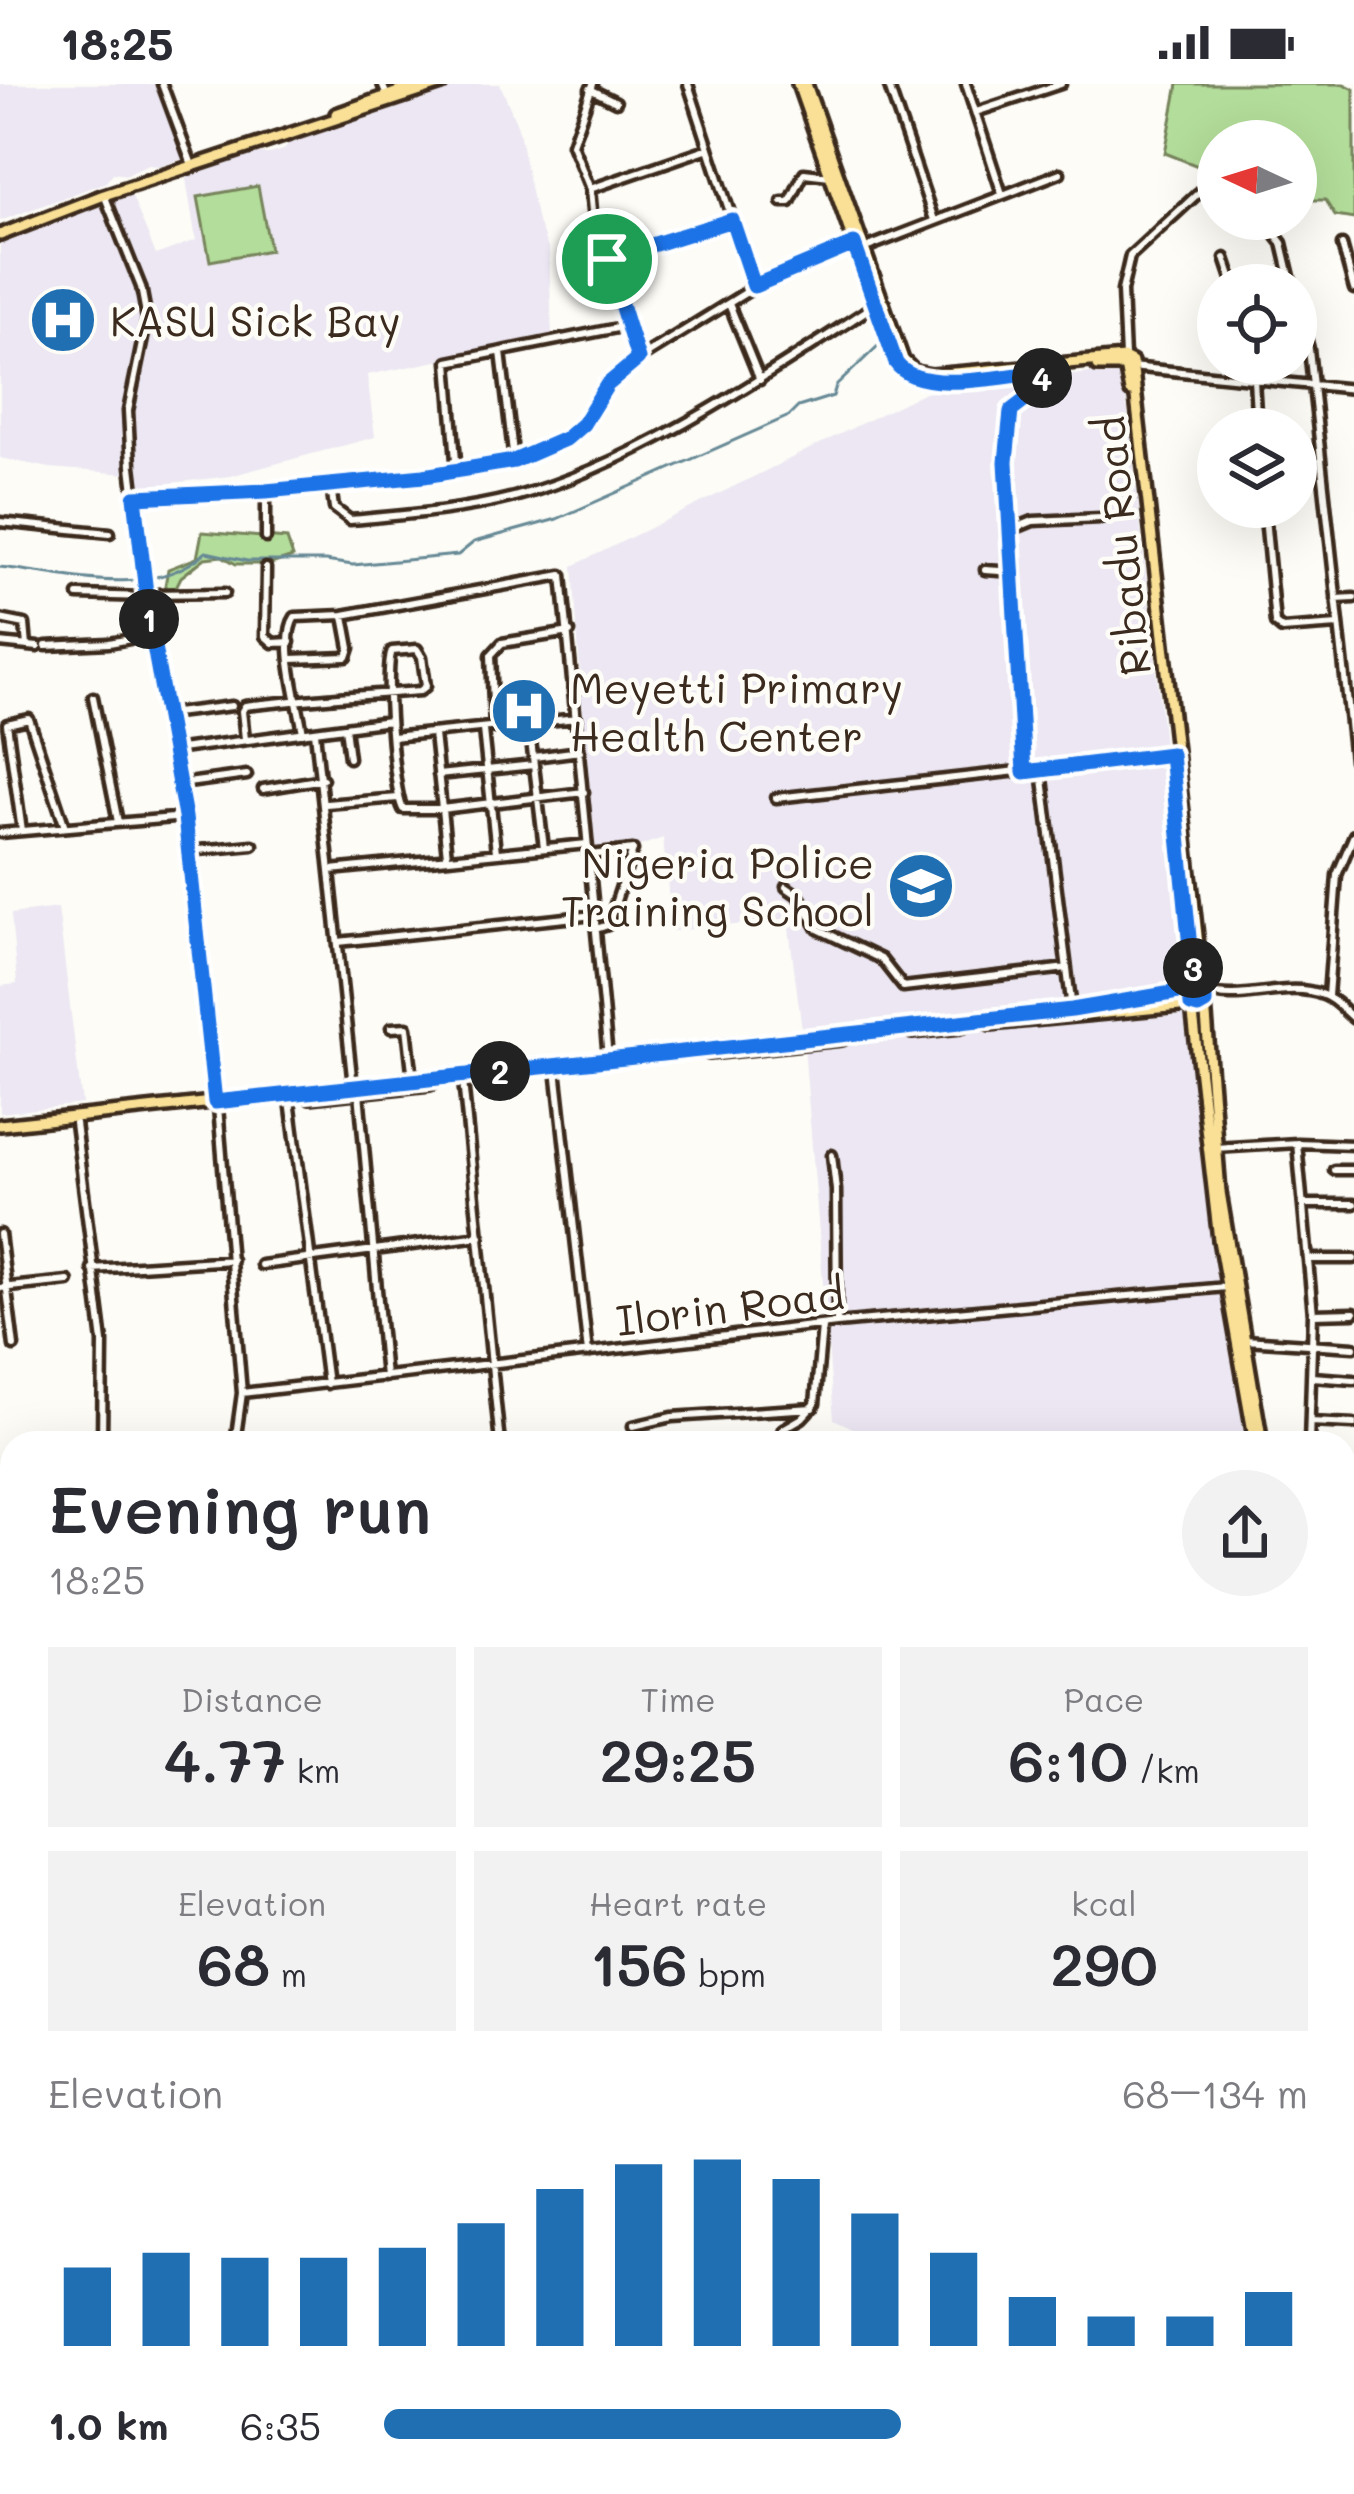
<!DOCTYPE html>
<meta charset="utf-8">
<style>
body{margin:0;font-family:Mali,sans-serif;background:#f2f2f3;color:#2b2b33;height:100vh;display:flex;flex-direction:column;font-size:45px;white-space:nowrap}
*{box-sizing:border-box;margin:0}
p{font-size:39px;color:#7c7c81}
.icon{flex:none;width:66px;height:66px;fill:none;stroke:currentColor;stroke-width:2;stroke-linecap:round;stroke-linejoin:round}
.map{position:relative;flex:1;overflow:hidden}
.drawer{position:absolute;left:0px;top:1347px;width:1356px;height:1065px;display:flex;flex-direction:column;background:#fff;border-radius:36px 36px 0 0;box-shadow:0 12px 48px #0002}
.drawer>*{flex:none}
.needle{width:78px;rotate:274deg}
.tools{position:absolute;left:1197px;top:36px;display:grid;gap:24px}
.tools a{display:grid;place-items:center;width:120px;height:120px;border-radius:50%;background:#fff;box-shadow:0 12px 48px #0002;font-size:60px}
.pin{position:absolute;display:grid;place-items:center;width:102px;height:102px;color:#fff;margin:-51px;border:6px solid #fff;border-radius:50%;box-shadow:0 3px 12px #0007}
.km{position:absolute;width:60px;height:60px;margin:-30px;border-radius:50%;background:#222;color:#fff;font-size:33px;line-height:60px;text-align:center}
.round{display:grid;place-items:center;flex:none;width:126px;height:126px;border-radius:63px;background:#f2f2f3}
.summary{display:flex;align-items:center;justify-content:space-between;height:204px;padding:0 48px}
h1{font-size:66px;font-weight:600;line-height:90px}
.stats{display:grid;grid-template-columns:repeat(3,1fr);gap:18px;height:204px;padding:12px 48px}
.stats div{display:grid;align-content:center;border-radius:0px;background:#f2f2f3;text-align:center}
.stats b{font-size:60px;font-weight:600}
.stats small{font-size:33px;font-weight:400}
.stats p{font-size:33px}
.chart{height:336px;padding:24px 48px}
.chart p{display:flex;justify-content:space-between}
.chart svg{width:100%;height:216px;margin-top:12px;stroke:#1f6fb2;stroke-width:6}
ul{padding:0 48px;list-style:none;font-size:39px}
li{display:grid;grid-template-columns:192px 144px 1fr;align-items:center;height:90px}
li i{height:30px;border-radius:15px;background:#1f6fb2}
.status{display:flex;justify-content:space-between;align-items:center;height:84px;padding:0 60px;background:#fff;direction:ltr}
.status svg{height:33px;fill:currentColor}
.map>svg:first-child{display:block}
.built{fill:#ece7f2}
.green{fill:#b3dd9a;stroke:#77845c;stroke-width:3}
.lines{fill:none;stroke-linecap:round;stroke-linejoin:round}
.stream{stroke:#668995;stroke-width:3}
.minor-casing{stroke:#3b2a1e;stroke-width:15}
.major-casing{stroke:#3b2a1e;stroke-width:18}
.minor{stroke:#fdfcf7;stroke-width:6}
.major{stroke:#f9e096;stroke-width:9}
.route-casing{stroke:#fff;stroke-width:24}
.route{stroke:#1a73e8;stroke-width:15}
.labels{text-anchor:middle;dominant-baseline:central;stroke-width:9;stroke-linejoin:round;paint-order:stroke}
.poi-label{font-size:42px;fill:#3b2a1e;stroke:#fdfcf7;text-anchor:start}
.street-label{font-size:42px;fill:#3b2a1e;stroke:#fdfcf7}
</style>
<div class="status"><b>18:25</b><svg viewBox="0 0 49 12"><path d="M0 12V9h3v3zM5 12V6h3v6zM10 12V3h3v9zM15 12V0h3v12zM26 1h20v11H26zM47 4h2v5h-2z"/></svg></div>
<div class="map">
<svg width="1354" height="2410" viewBox="0 0 1354 2410">
<rect width="100%" height="100%" fill="#fdfcf7"/>
<filter id="ink" filterUnits="userSpaceOnUse"><feTurbulence type="fractalNoise" baseFrequency=".00833" numOctaves="2"/><feDisplacementMap in="SourceGraphic" scale="24" xChannelSelector="R" yChannelSelector="G"/><feConvolveMatrix kernelMatrix="1 2 1 2 8 2 1 2 1" color-interpolation-filters="sRGB"/></filter>
<g filter="url(#ink)">
<!-- built -->
<path class="built" d="M0,0H159L185,74L161,82L148,81L127,91L113,89L106,98L0,137Z
M451,0H500L518,43L536,133L549,167L552,254L367,291L375,353L230,392L130,404L128,390L50,384L0,374V154L129,105L156,171L196,156L185,89L251,69L270,70L284,66L292,55Z
M1123,285L1159,610L1212,1163L1247,1359H904L869,1352L834,1335L804,962L788,836L672,847L663,754L631,765L592,769L573,482L923,309Z
M58,824L82,1020L0,1029V902L17,900L11,830Z"/>
<!-- green -->
<path class="green" d="M1178,0H1344L1354,5V135L1335,132L1325,116H1311L1303,105L1296,106V57H1218V90L1165,69Z
M258,102L270,166L210,177L198,113Z
M202,448L287,455L293,473L271,480H236L222,472L205,474L181,493L174,507H164L168,485L197,474Z"/>
<g class="lines">
<!-- stream -->
<path class="stream" d="M0,483C66,490 152,517 206,468L247,477H325L353,481L458,471L474,458L557,435L789,332L798,323L833,312L836,302L881,259
M516,1353L529,1359
M1344,1554L1354,1561
M0,1571L7,1564"/>
<!-- minor casing -->
<g class="minor-casing">
<path id="minor" d="M162,0L192,81
M382,0L387,12
M593,0L572,60L590,105L592,127L638,275
M688,0L754,202
M888,0L933,133
M966,0L1002,110
M590,5L616,18
M976,28L1061,0
M590,105L709,64
M105,113L141,203L147,235L128,327L131,382L149,535L185,733L215,1018
M782,118H790L804,89L830,92
M1263,135L1282,159L1292,201
M1342,161L1354,205
M863,165L1060,89
M1225,174L1234,201
M606,175L732,136
M1296,212L1309,265L1354,676
M729,220L760,296
M501,268L514,377
M1125,273L1122,207L1130,172L1205,103L1218,109
M1253,279L1257,345
M1131,283L1354,305
M457,389L448,278L627,242
M331,402L334,424L350,436C405,431 460,427 514,413C638,380 771,288 878,219
M135,413L266,407L424,392L514,377L567,354L583,339L607,300L638,275L776,190L854,160
M1264,423L1275,539L1282,545L1338,541
M0,438L110,449
M1011,446L1033,437L1101,434
M266,454V407
M266,484L265,552L273,559L290,558
M985,486L1015,488
M146,510L225,509
M78,511L147,513
M1336,515L1354,514
M0,535L25,540L27,562
M0,559L38,563
M46,562L109,559L152,551
M291,575L347,573L350,564L344,532
M93,613L118,738
M167,630L232,622
M529,640L544,764
M345,643L349,674
M494,644L491,571L502,559L570,548
M483,646L496,768
M315,648L353,1002
M303,649C299,621 279,556 295,533L343,531L562,491L608,974
M434,650L447,772
M392,653L577,634
M245,655L242,627L245,622C304,615 362,611 420,607L426,602L422,573L417,565L392,567C384,584 393,707 403,725H441L584,708
M173,666L389,637
M534,673L580,667
M1042,687L1072,925
M1024,688L1006,378L1011,327L1041,304L1042,288
M438,691L534,681
M180,700L247,691
M263,705L323,695
M776,714L1171,670
M326,720L398,714
M22,747L7,640L29,635L65,743
M0,749L185,733
M188,767L253,761
M590,771L633,766L608,841L596,845
M331,786L587,760
M786,803L799,812L818,845L881,875L903,903L1067,884
M338,858L594,831
M1205,907C1242,920 1286,896 1323,911C1335,915 1344,927 1354,935
M1328,912L1337,791L1354,751
M391,944L407,943L413,996
M556,985L588,1269
M463,997L500,1359
M359,1008L385,1293
M290,1016L327,1300
M218,1023L242,1309L235,1359
M75,1039L103,1258L102,1359
M1297,1059L1313,1230L1309,1359
M1215,1064L1297,1059L1354,1061
M832,1071L836,1106L837,1239
M1334,1086H1354
M1305,1120H1354
M0,1150L14,1262
M1310,1175H1354
M261,1181L480,1152
M92,1185L232,1176
M0,1204L68,1197
M1313,1230L1354,1229
M1244,1256L1354,1263
M1312,1293L1354,1296
M242,1309L837,1239L1226,1203
M1310,1338L1354,1340
M633,1342L672,1333L813,1324
M778,1359L783,1345L802,1334L815,1320L822,1243
M1344,1389H1354
M1344,1423H1354
M1344,1461H1354
M1344,1525H1354
M0,1538L12,1565
M0,1674L12,1675
M0,1808H12
M1344,1828L1354,1826
M0,1941H12
M0,2010H12
M0,2017H12
M1344,2263L1350,2278L1344,2294
M8,2354L9,2243
M1344,2378L1354,2363
M133,2400L150,2410
M514,2400L538,2410
M781,2400V2410
M867,2400L896,2410
M1077,2400V2410
M1285,2400L1300,2410
M235,2401L320,2400
M458,2410V2400
M649,2410L650,2400
M706,2410V2400
M841,2410L860,2400
M1321,2410L1328,2400"/>
</g>
<!-- major casing -->
<g class="major-casing">
<path id="major" d="M798,0L896,279C916,305 949,296 979,293
M806,0L903,276L915,288L932,291L1124,274L1132,278L1203,905
M336,30L421,0
M0,151L104,111L442,0
M1097,282H1125L1130,307
M1187,819L1194,904
M1205,919L1220,1108L1262,1359
M1192,922L1219,1156L1255,1359
M990,940L1191,921
M912,948L961,943
M709,969L842,955
M310,1013L430,1000
M0,1041L1072,925L1191,906
M0,1872H12
M1344,1925L1354,1970
M1344,1963L1354,2005
M1344,2342L1354,2349
M1344,2351L1354,2358"/>
</g>
<!-- minor -->
<use href="#minor" class="minor"/>
<!-- major -->
<use href="#major" class="major"/>
</g>
</g>
<g class="lines" filter="url(#ink)">
<!-- route casing -->
<g class="route-casing">
<path id="route" d="M732,136L754,202L854,160L896,279C919,312 1006,291 1042,288L1041,304L1011,327L1006,378L1024,688L1171,670L1194,904L1205,907V919L1198,923L1191,921L1190,906L1072,926L215,1018L185,733L149,535L135,413L266,407L424,392L514,377L567,354L583,340L607,301L638,275L607,175Z"/>
</g>
<!-- route -->
<use href="#route" class="route"/>
</g>
<!-- icons -->
<defs>
<g id="hospital-disc" transform="scale(3.45)"><circle r="9.5" fill="#1f6fb2" stroke="#fdfcf7"/><path d="M-5-5h3v3.5h4V-5h3V5h-3V1.5h-4V5h-3Z" fill="#fff"/></g>
<g id="university-disc" transform="scale(3.45)"><circle r="9.5" fill="#1f6fb2" stroke="#fdfcf7"/><path d="M0-5L7-2L0 1L-7-2ZM-4 1L0 2.5L4 1V4Q0 6-4 4Z" fill="#fff"/></g>
</defs>
<g fill-rule="evenodd">
<use href="#hospital-disc" x="63" y="236"/>
<use href="#hospital-disc" x="524" y="627"/>
<use href="#university-disc" x="921" y="802"/>
</g>
<g class="labels">
<!-- poi labels -->
<g class="poi-label">
<text x="110" y="236">KASU Sick Bay</text>
<text x="570" y="603">Meyetti Primary<tspan x="570" dy="48">Health Center</tspan></text>
<text x="874" y="778" text-anchor="end">Nigeria Police<tspan x="874" dy="48">Training School</tspan></text>
</g>
<!-- street labels -->
<g class="street-label">
<text transform="translate(1121 462) rotate(-96)">Ribadu Road</text>
<text transform="translate(730 1222) rotate(-7)">Ilorin Road</text>
</g>
</g>
</svg>
<div class="tools">
<a><svg class="needle" viewBox="-14 -14 28 28"><path d="M0-13l5 13h-10z" fill="#e53935"/><path d="M0 13l5-13h-10z" fill="#7c7c81"/></svg></a>
<a><svg class="icon" aria-label="locate" viewBox="0 0 24 24"><circle cx="12" cy="12" r="6"/><path d="M12 2v4M12 18v4M2 12h4M18 12h4"/></svg></a>
<a><svg class="icon" aria-label="layers" viewBox="0 0 24 24"><path d="M12 4l9 5-9 5-9-5zM3 14l9 5 9-5"/></svg></a>
</div>
<div class="pin" style="left:607px;top:175px;background:#1e9e55"><svg class="icon" aria-label="arrive" viewBox="0 0 24 24"><path d="M6 21V4h12l-3 4 3 4H6"/></svg></div>
<b class="km" style="left:149px;top:535px">1</b>
<b class="km" style="left:500px;top:987px">2</b>
<b class="km" style="left:1193px;top:884px">3</b>
<b class="km" style="left:1042px;top:294px">4</b>
<section class="drawer">
<div class="summary"><div><h1>Evening run</h1><p>18:25</p></div><a class="round"><svg class="icon" aria-label="share" viewBox="0 0 24 24"><path d="M12 15V3M7 8l5-5 5 5M5 13v7h14v-7"/></svg></a></div>
<div class="stats">
<div><p>Distance</p><b>4.77<small> km</small></b></div>
<div><p>Time</p><b>29:25</b></div>
<div><p>Pace</p><b>6:10<small> /km</small></b></div>
</div>
<div class="stats">
<div><p>Elevation</p><b>68<small> m</small></b></div>
<div><p>Heart rate</p><b>156<small> bpm</small></b></div>
<div><p>kcal</p><b>290</b></div>
</div>
<div class="chart"><p><span>Elevation</span>68–134 m</p>
<svg viewBox="0 0 160 44" preserveAspectRatio="none"><path d="M5 44V28M15 44V25M25 44V26M35 44V26M45 44V24M55 44V19M65 44V12M75 44V7M85 44V6M95 44V10M105 44V17M115 44V25M125 44V34M135 44V38M145 44V38M155 44V33"/></svg>
</div>
<ul>
<li><b>1.0 km</b>6:35<i style="width:56%"></i></li>
</ul>
</section>
</div>
